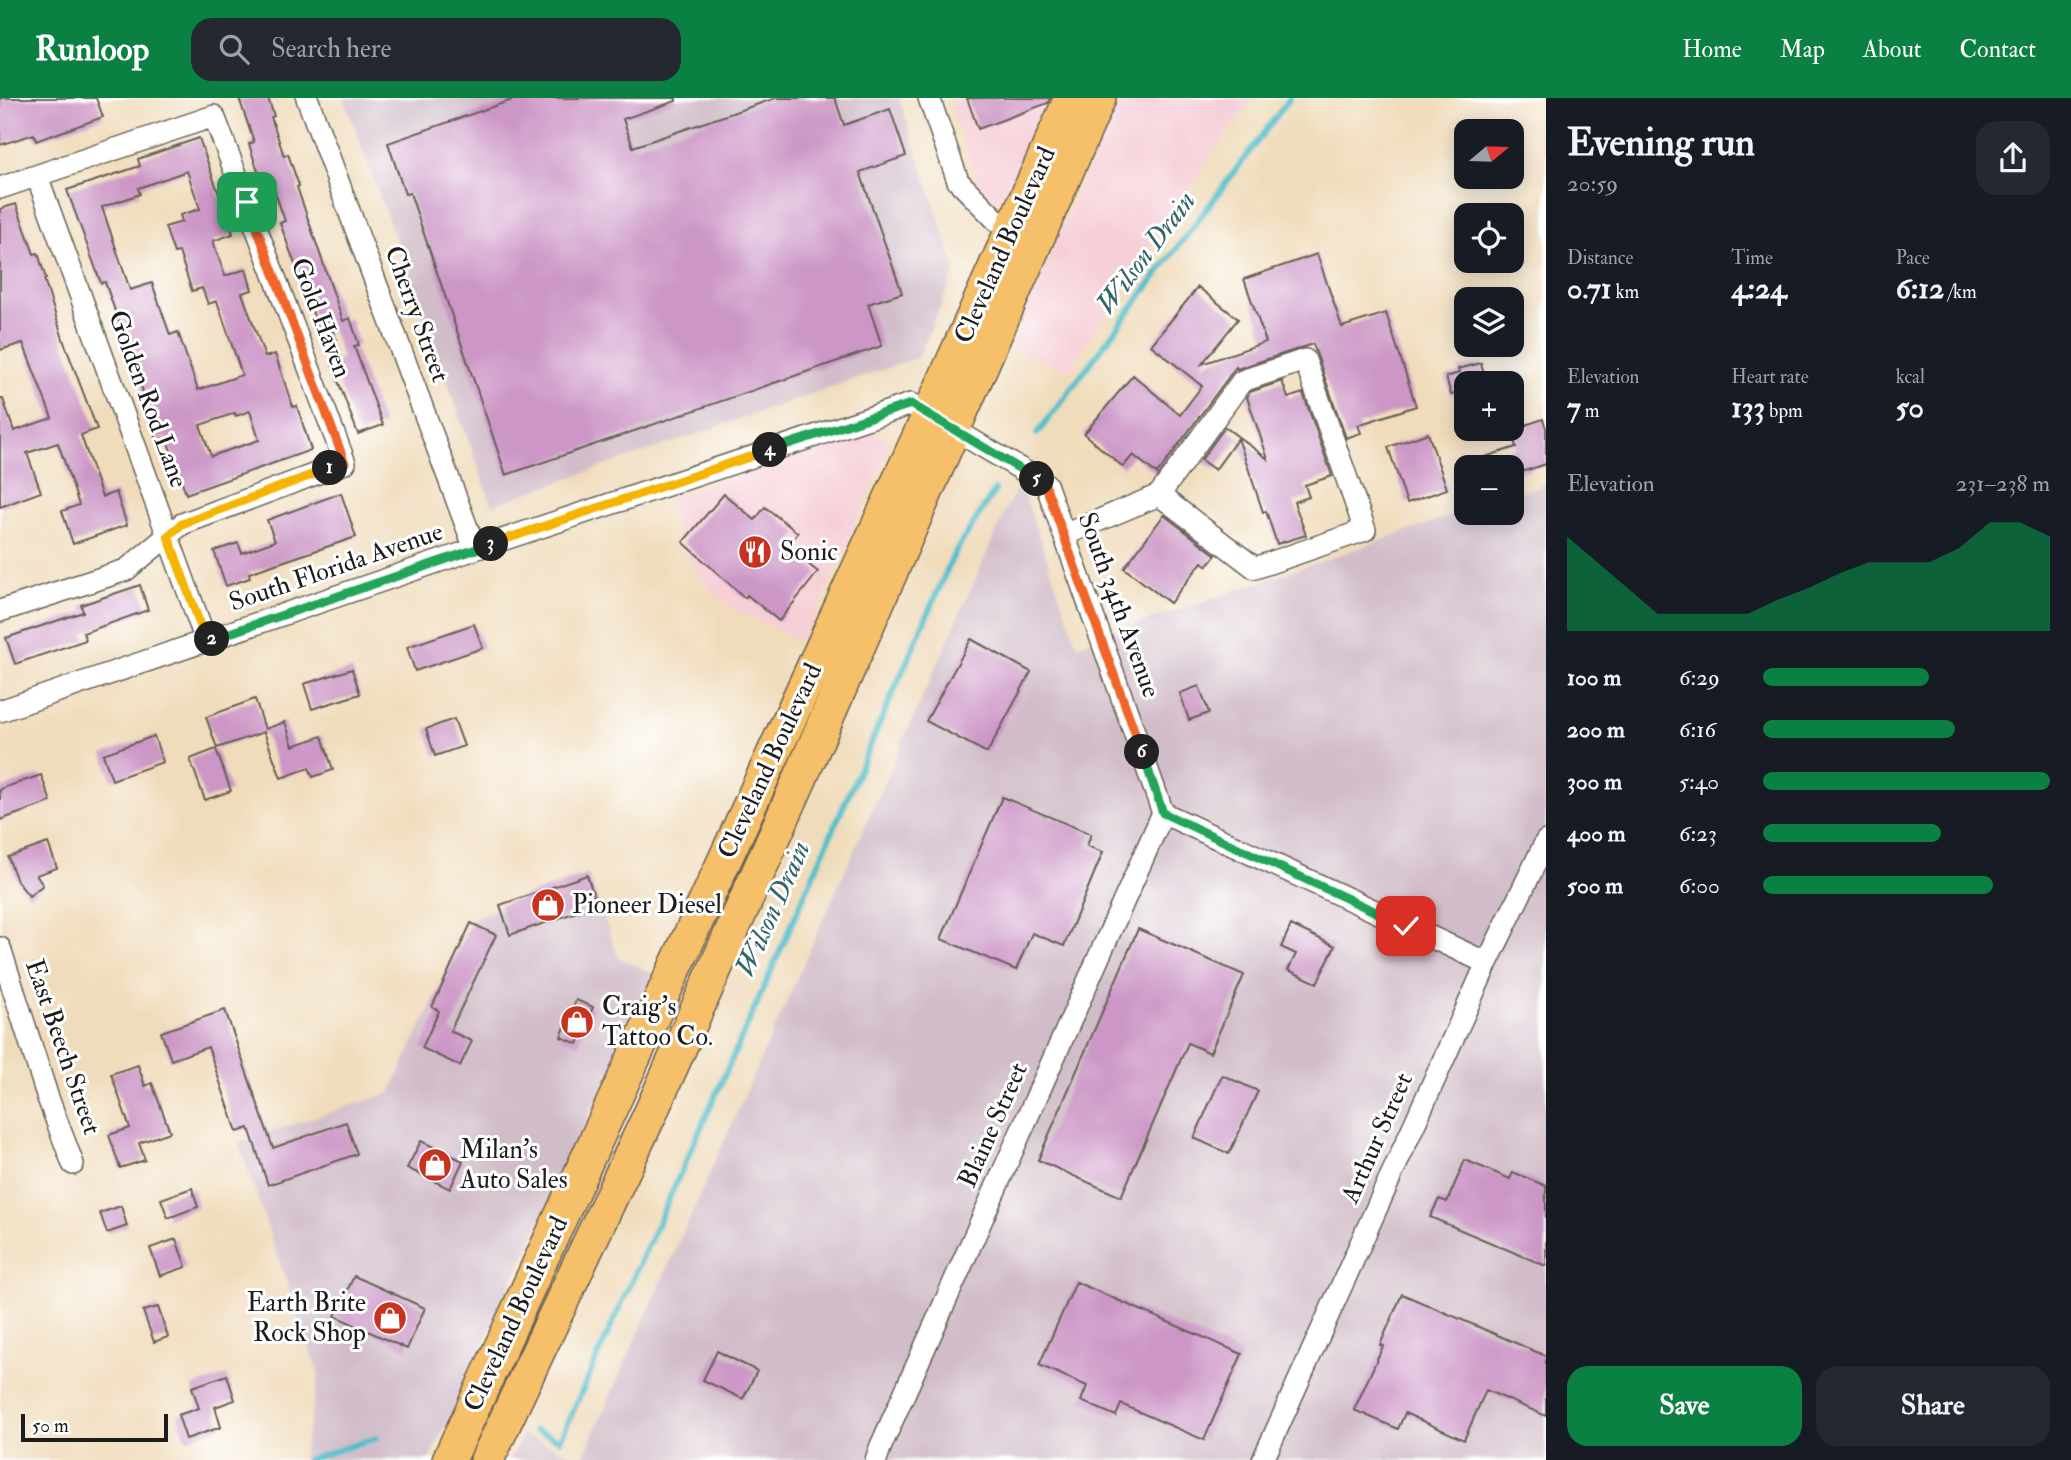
<!DOCTYPE html>
<meta charset="utf-8">
<style>
body{margin:0;font-family:"IM FELL Double Pica",serif;background:#242831;color:#f1f3f6;height:100vh;display:flex;flex-direction:column;font-size:26px;white-space:nowrap}
*{box-sizing:border-box;margin:0}
p{font-size:23px;color:#9ea1a6}
.icon{flex:none;width:38px;height:38px;fill:none;stroke:currentColor;stroke-width:2;stroke-linecap:round;stroke-linejoin:round}
.map{position:relative;flex:1;overflow:hidden}
.sheet{display:flex;flex-direction:column;background:#171b24;width:525px}
.sheet>*{flex:none}
.needle{width:46px;rotate:71deg}
.buttons{position:absolute;left:1454px;top:21px;display:grid;gap:14px}
.buttons a{display:grid;place-items:center;width:70px;height:70px;border-radius:14px;background:#171b24;box-shadow:0 4px 18px #0003;font-size:35px}
.scale{position:absolute;left:21px;bottom:18px;width:147px;box-sizing:border-box;padding-left:7px;border:4px solid #1c1c1c;border-top:0;font-size:19px;line-height:24px;white-space:nowrap;color:#1c1c1c;-webkit-text-stroke:5px #fff;paint-order:stroke}
.pin{position:absolute;display:grid;place-items:center;width:60px;height:60px;color:#fff;margin:-30px;border-radius:14px;box-shadow:0 4px 10px #0006}
.km{position:absolute;width:35px;height:35px;margin:-18px;border-radius:50%;background:#222;color:#fff;font-size:19px;line-height:35px;text-align:center}
.round{display:grid;place-items:center;flex:none;width:74px;height:74px;border-radius:21px;background:#242831}
.headline{display:flex;align-items:center;justify-content:space-between;height:119px;padding:0 21px}
h1{font-size:38px;font-weight:800;line-height:52px}
.figures{display:grid;grid-template-columns:repeat(3,1fr);gap:10px;height:119px;padding:7px 21px}
.figures div{display:grid;align-content:center}
.figures b{font-size:30px;font-weight:800}
.figures small{font-size:19px;font-weight:400}
.figures p{font-size:19px}
.chart{height:196px;padding:14px 21px}
.chart p{display:flex;justify-content:space-between}
.chart svg{width:100%;height:126px;margin-top:7px;fill:#0b8043;opacity:.7}
.action{display:flex;gap:14px;margin-top:auto;padding:14px 21px}
.action a{flex:1;height:80px;border-radius:21px;background:#0b8043;color:#fff;font-size:28px;font-weight:800;line-height:80px;text-align:center}
.action a+a{background:#242831;color:#f1f3f6}
ul{padding:0 21px;list-style:none;font-size:23px}
li{display:grid;grid-template-columns:112px 84px 1fr;align-items:center;height:52px}
li i{height:18px;border-radius:9px;background:#0b8043}
header{display:flex;align-items:center;gap:42px;box-sizing:border-box;height:98px;padding:0 35px;background:#0b8043;color:#fff}
header strong{font-size:33px}
nav{display:flex;gap:38px;margin-inline-start:auto;font-size:24px}
.search{width:490px;height:63px;background:#242831;display:flex;align-items:center;gap:18px;box-sizing:border-box;padding:0 24px;border-radius:21px;color:#9ea1a6;font-size:26px}
main{display:flex;flex:1;min-height:0}
.map>svg:first-child{display:block}
.built{fill:#f6cfd7}
.industrial{fill:#d1bdc9}
.lines{fill:none;stroke-linecap:round;stroke-linejoin:round}
.stream{stroke:#50bdca;stroke-width:6}
.building{fill:#cc96c6;fill-rule:evenodd}
.minor-casing{stroke:#665f54;stroke-width:24}
.primary-casing{stroke:#665f54;stroke-width:36}
.minor{stroke:#fff;stroke-width:21}
.primary{stroke:#f6c06b;stroke-width:33}
.split-1-casing{stroke:#fff;stroke-width:14}
.split-2-casing{stroke:#fff;stroke-width:14}
.split-3-casing{stroke:#fff;stroke-width:14}
.split-4-casing{stroke:#fff;stroke-width:14}
.split-5-casing{stroke:#fff;stroke-width:14}
.split-6-casing{stroke:#fff;stroke-width:14}
.split-7-casing{stroke:#fff;stroke-width:14}
.split-1{stroke:#f0652b;stroke-width:9}
.split-2{stroke:#f5b400;stroke-width:9}
.split-3{stroke:#22a559;stroke-width:9}
.split-4{stroke:#f5b400;stroke-width:9}
.split-5{stroke:#22a559;stroke-width:9}
.split-6{stroke:#f0652b;stroke-width:9}
.split-7{stroke:#22a559;stroke-width:9}
.labels{text-anchor:middle;dominant-baseline:central;stroke-width:6;stroke-linejoin:round;paint-order:stroke}
.street-label{font-size:26px;fill:#1c1c1c;stroke:#fff}
.poi-label{font-size:26px;fill:#1c1c1c;stroke:#fff;text-anchor:start}
.water-label{font-size:28px;font-style:italic;fill:#33646a;stroke:#fff}
</style>
<header>
<strong>Runloop</strong>
<div class="search"><svg class="icon" aria-label="search" viewBox="0 0 24 24"><circle cx="10" cy="10" r="6"/><path d="M15 15l6 6"/></svg>Search here</div>
<nav><a>Home</a><a>Map</a><a>About</a><a>Contact</a></nav>
</header>
<main>
<div class="map">
<svg width="1546" height="1362" viewBox="0 0 1546 1362">
<rect width="100%" height="100%" fill="#fff"/>
<filter id="ink" filterUnits="userSpaceOnUse"><feTurbulence type="fractalNoise" baseFrequency=".0143" numOctaves="2"/><feDisplacementMap in="SourceGraphic" scale="14" xChannelSelector="R" yChannelSelector="G"/><feConvolveMatrix kernelMatrix="1 2 1 2 8 2 1 2 1" color-interpolation-filters="sRGB"/></filter>
<filter id="wash" filterUnits="userSpaceOnUse"><feTurbulence type="fractalNoise" baseFrequency=".00686" numOctaves="4" result="noise"/><feDisplacementMap in="SourceGraphic" scale="28" xChannelSelector="R" yChannelSelector="G"/><feGaussianBlur stdDeviation="1.57" result="paint"/><feColorMatrix in="noise" values="0 0 0 0 0 0 0 0 0 0 0 0 0 0 0 0 0 1.4 0 .05"/><feComposite in="paint" operator="in"/></filter>
<g filter="url(#wash)">
<rect width="100%" height="100%" fill="#f0dcbb"/>
<!-- built -->
<path class="built" d="M948,0H1053L1006,108L982,96Z
M1120,0H1254L1209,59L1068,273L1009,250Z
M863,333H874L883,339L888,349L886,358L803,544L735,512L710,493L687,458L667,401Z"/>
<!-- industrial -->
<path class="industrial" d="M344,0H899L956,171L919,259L492,407Z
M1546,386V1362H510L522,1336L582,1361L1016,390L1025,398L1077,547L1466,413V415H1512V397Z
M588,775L618,859L655,877L429,1362H302L319,1278L238,1044L390,995L472,820Z"/>
<g class="lines">
<!-- stream -->
<path class="stream" d="M1037,336L1290,0
M535,1332L560,1342L754,912L954,456L995,392
M307,1362L376,1340"/>
</g>
<g id="blocks">
<!-- building -->
<path class="building" d="M0,0H96L103,19L36,43L34,36L0,47Z
M239,0H268L274,18L271,19L284,58L288,56L299,88L297,89L343,223L350,220L359,247L354,248L383,327L358,336L331,264L342,260L332,231L320,235L280,125L285,123L271,83L262,86L249,46L254,44Z
M518,0H676V3L623,21L633,49L776,0H835L844,27L890,11L906,58L860,74L902,195L868,206L882,248L506,377L410,95L405,96L388,45Z
M967,0H1050L1048,5L978,31Z
M199,40L233,136L213,143L225,178L246,171L252,192L242,195L265,259L275,256L293,309L297,308L311,352L186,396L166,339L157,342L143,301L145,300L105,184L101,185L67,92L140,68L138,61ZM187,73L200,111L180,117L182,124L165,129L174,155L179,154L192,193L202,190L208,206L217,203L242,277L198,292L178,234L170,237L152,185L130,192L102,109L140,96L138,90ZM250,313L259,342L211,358L200,327L235,315L236,318Z
M16,106L34,156L38,155L46,181H44L64,244L97,331L81,337L102,399L116,394L127,427L73,446L62,413L79,407L58,345L27,355L41,394L0,409V301H3L14,333L52,320L23,245L0,252V111Z
M1317,156L1342,229L1386,215L1416,308L1358,327L1361,335L1346,340L1313,246L1237,271L1236,269L1157,376L1133,357L1123,369L1084,336L1133,277L1180,317L1202,288L1151,247L1198,189L1238,221L1202,266L1266,244L1244,181Z
M1481,265L1486,285H1466V292L1451,297L1446,279L1459,275L1458,271Z
M1282,283L1288,300L1303,295L1332,378L1305,387L1309,399L1294,404L1306,437L1277,446L1266,413L1263,414L1238,340L1215,372L1201,362L1225,329L1268,361L1247,299L1250,294Z
M1543,321L1546,330V366L1512,377V369H1464L1463,366L1516,349L1511,332Z
M1428,335L1447,391L1407,405L1388,349Z
M341,395L356,439L249,475L250,480L226,488L214,453L238,445L242,455L275,443L267,422Z
M724,396L755,422L765,409L798,435L787,449L818,474L779,523L747,497L745,500L683,444Z
M1164,417L1216,457L1207,468L1202,464L1170,505L1124,470Z
M140,487L148,512L83,535L86,542L15,566L6,540L83,514L81,507Z
M474,526L483,550L415,573L407,549Z
M971,541L1031,574L987,655L926,623Z
M352,571L360,596L312,611L304,586Z
M1199,588L1209,615L1189,622L1180,595Z
M255,601L265,631L285,624L293,648L322,638L333,672L313,679L309,670L281,680L264,634L217,650L206,619Z
M454,621L464,648L435,658L426,631Z
M154,638L163,664L112,682L103,656Z
M216,651L231,693L205,702L190,661Z
M41,677L51,704L0,722V691Z
M1002,699L1091,736L1087,748L1103,754L1064,848L1032,835L1016,872L941,841Z
M48,745L57,770L36,777L43,787L29,798L17,783L8,759Z
M587,777L597,807L510,837L500,807Z
M471,825L496,837L450,933L472,943L460,968L422,950L439,913L432,909Z
M1291,827L1335,848L1317,885L1288,872L1296,856L1281,849Z
M1138,831L1244,877L1210,955L1188,945L1121,1099L1038,1062Z
M576,902L593,909L578,946L561,939Z
M225,912L273,1050L346,1024L357,1056L268,1087L249,1030L237,1034L208,949L171,962L161,934Z
M138,967L145,988L152,985L170,1034L139,1045L145,1062L120,1070L109,1037L130,1030L111,976Z
M1222,977L1258,993L1229,1056L1194,1040Z
M421,1043L463,1063L450,1091L407,1070Z
M1465,1062L1510,1081L1513,1074L1546,1088V1168L1430,1119L1439,1101L1447,1104Z
M192,1090L198,1109L168,1120L161,1101Z
M121,1108L127,1128L107,1135L100,1115Z
M176,1141L186,1169L160,1178L150,1150Z
M354,1178L425,1210L407,1251L335,1218Z
M1076,1184L1242,1256L1204,1342L1121,1306L1116,1318L1081,1303L1087,1288L1039,1267Z
M1402,1196L1546,1258V1318L1486,1292L1464,1342L1405,1315L1398,1331L1354,1312L1383,1248L1380,1247Z
M158,1209L168,1239L154,1244L143,1213Z
M717,1253L757,1273L743,1301L703,1282Z
M227,1277L235,1302L215,1309L221,1329L186,1341L178,1317L199,1310L192,1289Z"/>
</g>
</g>
<g filter="url(#ink)">
<use href="#blocks" fill-opacity="0" stroke="#665f54" stroke-width="2"/>
<g class="lines">
<!-- minor casing -->
<g class="minor-casing">
<path id="minor" d="M307,0L475,451
M929,0L958,83L1010,136L1019,140
M37,78L206,543
M0,90L214,18L345,365L182,426L126,472L0,513
M1305,262L1365,432L1255,470L1159,397L1242,283Z
M1064,437L1159,397
M0,613L475,451L911,306L1046,386L1163,715L1487,865
M0,850L48,1000L73,1066
M876,1362L880,1350L1163,715
M1263,1362L1487,865L1546,743"/>
</g>
<!-- primary casing -->
<g class="primary-casing">
<path id="primary" d="M449,1362L929,317L1071,0
M487,1362L651,1014L800,681L1099,0"/>
</g>
<!-- minor -->
<use href="#minor" class="minor"/>
<!-- primary -->
<use href="#primary" class="primary"/>
</g>
</g>
<g class="lines" filter="url(#ink)">
<!-- split-1 casing -->
<g class="split-1-casing">
<path id="split-1" d="M247,104L345,365L330,370"/>
</g>
<!-- split-2 casing -->
<g class="split-2-casing">
<path id="split-2" d="M212,541L206,543L168,438L182,426L330,370"/>
</g>
<!-- split-3 casing -->
<g class="split-3-casing">
<path id="split-3" d="M212,541L491,446"/>
</g>
<!-- split-4 casing -->
<g class="split-4-casing">
<path id="split-4" d="M491,446L770,352"/>
</g>
<!-- split-5 casing -->
<g class="split-5-casing">
<path id="split-5" d="M770,352L911,306L1037,381"/>
</g>
<!-- split-6 casing -->
<g class="split-6-casing">
<path id="split-6" d="M1037,381L1045,386L1142,654"/>
</g>
<!-- split-7 casing -->
<g class="split-7-casing">
<path id="split-7" d="M1142,654L1163,715L1406,828"/>
</g>
<!-- split-1 -->
<use href="#split-1" class="split-1"/>
<!-- split-2 -->
<use href="#split-2" class="split-2"/>
<!-- split-3 -->
<use href="#split-3" class="split-3"/>
<!-- split-4 -->
<use href="#split-4" class="split-4"/>
<!-- split-5 -->
<use href="#split-5" class="split-5"/>
<!-- split-6 -->
<use href="#split-6" class="split-6"/>
<!-- split-7 -->
<use href="#split-7" class="split-7"/>
</g>
<!-- icons -->
<defs>
<g id="restaurant-disc" transform="scale(1.75)"><circle r="9.5" fill="#c8321e" stroke="#fff"/><path d="M-5-6h1v4h1v-4h1v4h1v-4h1v5L-1.5 .5V6h-2V.5L-5-1ZM5-6V6H3V1.5H1.5Q1.5-4 5-6Z" fill="#fff"/></g>
<g id="shop-disc" transform="scale(1.75)"><circle r="9.5" fill="#c8321e" stroke="#fff"/><path d="M-5-2.5h2.3a2.7 3.5 0 0 1 5.4 0H5L5.5 6h-11ZM-1.5-2.5h3a1.5 2.3 0 0 0-3 0Z" fill="#fff"/></g>
</defs>
<g fill-rule="evenodd">
<use href="#restaurant-disc" x="755" y="454"/>
<use href="#shop-disc" x="548" y="807"/>
<use href="#shop-disc" x="577" y="924"/>
<use href="#shop-disc" x="435" y="1067"/>
<use href="#shop-disc" x="390" y="1220"/>
</g>
<g class="labels">
<!-- street labels -->
<g class="street-label">
<text transform="translate(1005 147) rotate(-66)">Cleveland Boulevard</text>
<text transform="translate(417 216) rotate(70)">Cherry Street</text>
<text transform="translate(321 220) rotate(69)">Gold Haven</text>
<text transform="translate(148 301) rotate(70)">Golden Rod Lane</text>
<text transform="translate(336 469) rotate(-19)">South Florida Avenue</text>
<text transform="translate(1119 507) rotate(70)">South 34th Avenue</text>
<text transform="translate(770 663) rotate(-65)">Cleveland Boulevard</text>
<text transform="translate(63 949) rotate(71)">East Beech Street</text>
<text transform="translate(993 1027) rotate(-66)">Blaine Street</text>
<text transform="translate(1377 1040) rotate(-66)">Arthur Street</text>
<text transform="translate(516 1216) rotate(-65)">Cleveland Boulevard</text>
</g>
<!-- poi labels -->
<g class="poi-label">
<text x="780" y="454">Sonic</text>
<text x="572" y="807">Pioneer Diesel</text>
<text x="602" y="909">Craig's<tspan x="602" dy="30">Tattoo Co.</tspan></text>
<text x="460" y="1052">Milan's<tspan x="460" dy="30">Auto Sales</tspan></text>
<text x="366" y="1205" text-anchor="end">Earth Brite<tspan x="366" dy="30">Rock Shop</tspan></text>
</g>
<!-- water labels -->
<g class="water-label">
<text transform="translate(1146 155) rotate(-53)">Wilson Drain</text>
<text transform="translate(773 811) rotate(-66)">Wilson Drain</text>
</g>
</g>
</svg>
<div class="buttons">
<a><svg class="needle" viewBox="-14 -14 28 28"><path d="M0-13l5 13h-10z" fill="#e53935"/><path d="M0 13l5-13h-10z" fill="#9ea1a6"/></svg></a>
<a><svg class="icon" aria-label="locate" viewBox="0 0 24 24"><circle cx="12" cy="12" r="6"/><path d="M12 2v4M12 18v4M2 12h4M18 12h4"/></svg></a>
<a><svg class="icon" aria-label="layers" viewBox="0 0 24 24"><path d="M12 4l9 5-9 5-9-5zM3 14l9 5 9-5"/></svg></a>
<a>+</a>
<a>−</a>
</div>
<div class="scale">50 m</div>
<div class="pin" style="left:247px;top:104px;background:#1e9e55"><svg class="icon" aria-label="arrive" viewBox="0 0 24 24"><path d="M6 21V4h12l-3 4 3 4H6"/></svg></div>
<div class="pin" style="left:1406px;top:828px;background:#d93025"><svg class="icon" aria-label="check" viewBox="0 0 24 24"><path d="M5 12l5 5 9-10"/></svg></div>
<b class="km" style="left:330px;top:370px">1</b>
<b class="km" style="left:212px;top:541px">2</b>
<b class="km" style="left:491px;top:446px">3</b>
<b class="km" style="left:770px;top:352px">4</b>
<b class="km" style="left:1037px;top:381px">5</b>
<b class="km" style="left:1142px;top:654px">6</b>
</div>
<section class="sheet">
<div class="headline"><div><h1>Evening run</h1><p>20:59</p></div><a class="round"><svg class="icon" aria-label="share" viewBox="0 0 24 24"><path d="M12 15V3M7 8l5-5 5 5M5 13v7h14v-7"/></svg></a></div>
<div class="figures">
<div><p>Distance</p><b>0.71<small> km</small></b></div>
<div><p>Time</p><b>4:24</b></div>
<div><p>Pace</p><b>6:12<small> /km</small></b></div>
</div>
<div class="figures">
<div><p>Elevation</p><b>7<small> m</small></b></div>
<div><p>Heart rate</p><b>133<small> bpm</small></b></div>
<div><p>kcal</p><b>50</b></div>
</div>
<div class="chart"><p><span>Elevation</span>231–238 m</p>
<svg viewBox="0 0 160 44" preserveAspectRatio="none"><path d="M0 44V11L10 20L20 29L30 38L40 38L50 38L60 38L70 33L80 29L90 24L100 20L110 20L120 20L130 15L140 6L150 6L160 11V44z"/></svg>
</div>
<ul>
<li><b>100 m</b>6:29<i style="width:58%"></i></li>
<li><b>200 m</b>6:16<i style="width:67%"></i></li>
<li><b>300 m</b>5:40<i style="width:100%"></i></li>
<li><b>400 m</b>6:23<i style="width:62%"></i></li>
<li><b>500 m</b>6:00<i style="width:80%"></i></li>
</ul>
<div class="action"><a>Save</a><a>Share</a></div>
</section>
</main>
